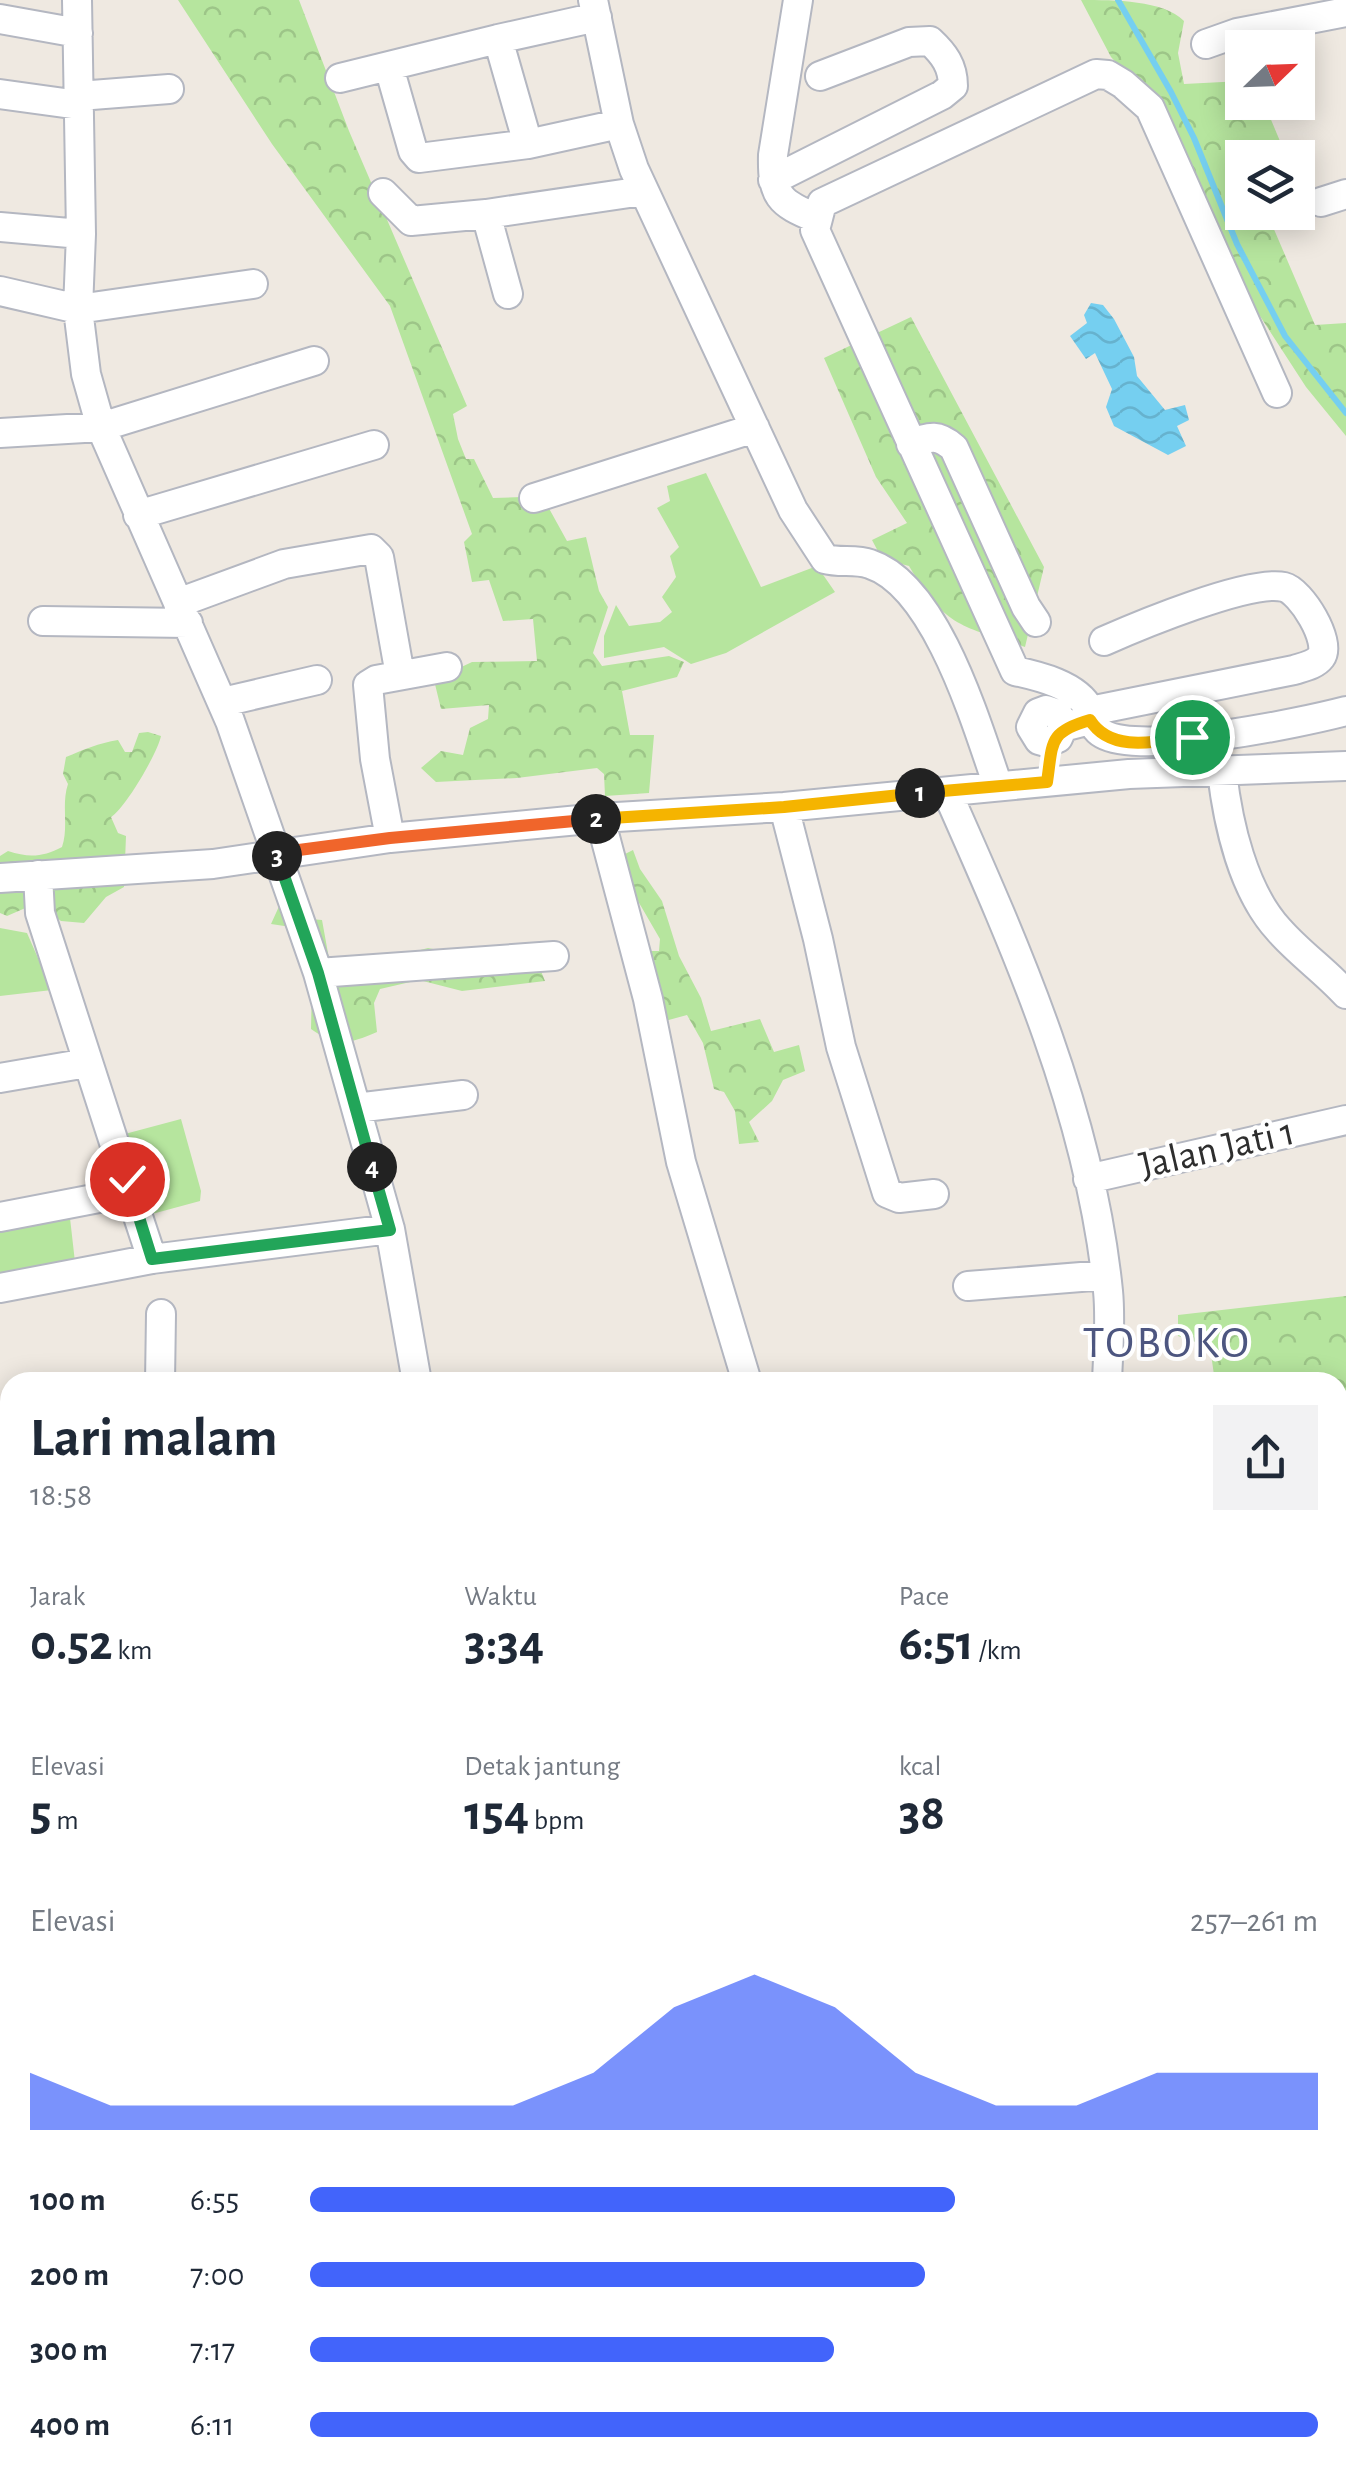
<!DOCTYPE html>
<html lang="id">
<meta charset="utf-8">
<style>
body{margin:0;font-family:"Alegreya Sans",sans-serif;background:#f2f2f3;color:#1f2937;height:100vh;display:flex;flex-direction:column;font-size:38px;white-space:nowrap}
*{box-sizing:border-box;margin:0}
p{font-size:32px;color:#747a83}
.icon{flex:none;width:55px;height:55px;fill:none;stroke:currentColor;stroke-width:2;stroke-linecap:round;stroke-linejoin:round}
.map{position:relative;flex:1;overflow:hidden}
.details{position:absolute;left:0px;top:1372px;width:1348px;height:1112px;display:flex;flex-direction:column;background:#fff;border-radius:30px 30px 0 0;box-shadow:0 5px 25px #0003}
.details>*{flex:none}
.needle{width:65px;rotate:67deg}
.fabs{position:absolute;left:1225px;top:30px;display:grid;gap:20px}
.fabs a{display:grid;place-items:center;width:90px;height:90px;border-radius:0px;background:#fff;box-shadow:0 5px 25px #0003;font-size:50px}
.pin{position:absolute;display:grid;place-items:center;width:85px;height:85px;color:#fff;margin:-42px;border:5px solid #fff;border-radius:50%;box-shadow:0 2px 10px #0007}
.km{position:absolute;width:50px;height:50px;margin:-25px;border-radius:50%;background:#222;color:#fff;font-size:28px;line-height:50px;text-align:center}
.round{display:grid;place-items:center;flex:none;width:105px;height:105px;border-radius:0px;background:#f2f2f3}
.head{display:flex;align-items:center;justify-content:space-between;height:170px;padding:0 30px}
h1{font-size:55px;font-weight:700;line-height:75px}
.metrics{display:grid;grid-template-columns:repeat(3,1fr);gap:15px;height:170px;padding:10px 30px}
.metrics div{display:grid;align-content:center}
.metrics b{font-size:50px;font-weight:700}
.metrics small{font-size:28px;font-weight:400}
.metrics p{font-size:28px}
.chart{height:280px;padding:20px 30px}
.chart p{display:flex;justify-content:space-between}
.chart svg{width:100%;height:180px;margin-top:10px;fill:#4264fb;opacity:.7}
ul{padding:0 30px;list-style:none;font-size:32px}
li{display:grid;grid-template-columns:160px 120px 1fr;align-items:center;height:75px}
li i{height:25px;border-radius:12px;background:#4264fb}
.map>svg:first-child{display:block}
.grass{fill:#b6e59e}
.forest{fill:url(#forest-crowns)}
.water{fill:url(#water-waves)}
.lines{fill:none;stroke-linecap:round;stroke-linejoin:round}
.stream{stroke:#75cff0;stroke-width:6}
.minor-casing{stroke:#b4b7c1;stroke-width:32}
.highway-casing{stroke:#c9c9c9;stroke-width:45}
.minor{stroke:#fff;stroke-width:28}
.highway{stroke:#ffa35c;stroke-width:40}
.split-1-casing{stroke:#fff;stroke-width:20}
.split-2-casing{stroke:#fff;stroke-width:20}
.split-3-casing{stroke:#fff;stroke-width:20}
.split-4-casing{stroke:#fff;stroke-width:20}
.split-5-casing{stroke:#fff;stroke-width:20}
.split-1{stroke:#f5b400;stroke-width:12}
.split-2{stroke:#f5b400;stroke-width:12}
.split-3{stroke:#f0652b;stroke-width:12}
.split-4{stroke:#22a559;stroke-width:12}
.split-5{stroke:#22a559;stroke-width:12}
.labels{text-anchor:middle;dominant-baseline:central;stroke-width:8;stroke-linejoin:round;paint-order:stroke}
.street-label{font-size:40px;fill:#2e2e2e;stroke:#fff}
.quarter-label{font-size:45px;letter-spacing:2.5px;fill:#4d5680;stroke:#fff}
</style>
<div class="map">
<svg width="1346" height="2484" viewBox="0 0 1346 2484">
<defs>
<pattern id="forest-crowns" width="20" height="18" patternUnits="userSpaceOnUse" patternTransform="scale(2.5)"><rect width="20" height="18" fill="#b6e59e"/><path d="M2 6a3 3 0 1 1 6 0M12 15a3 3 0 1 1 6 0" fill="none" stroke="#9dc588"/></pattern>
<pattern id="water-waves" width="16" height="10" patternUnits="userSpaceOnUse" patternTransform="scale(2.5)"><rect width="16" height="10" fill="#75cff0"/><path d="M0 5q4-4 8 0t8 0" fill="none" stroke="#66b2ce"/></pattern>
</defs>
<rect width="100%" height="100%" fill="#efe9e1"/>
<!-- grass -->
<path class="grass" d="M706,473L761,587L817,566L835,592L726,653L691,664L664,647L604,658V636L616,605L629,626L660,622L672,612L662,597L676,577L670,556L679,547L657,508L670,501L667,486Z
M0,928L27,933L52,990L0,996Z
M181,1119L201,1191L200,1201L152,1214L121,1135Z
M70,1218L76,1271L0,1285V1232Z"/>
<!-- forest -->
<path class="forest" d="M178,0H299L349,131L467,406L453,414L458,439L466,459H474L493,498L522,497L546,503L567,541L586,537L599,591L608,607L593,653L602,666L669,656L684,662L677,677L622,691L630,735H654L649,793L605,796L604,774L597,768L517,778L436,782L421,768L441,751L463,755L470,728L488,719L489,705L441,709L434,680L472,662L537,661L533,619L503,621L489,580L472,582L464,542L472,534L390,306L272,144Z
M1081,0C1115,0 1163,0 1184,21L1178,53L1184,84L1242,81V102L1264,103L1282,146L1257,157L1242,158V212L1267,213L1315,325L1346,323V436L1306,387L1245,293L1137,86L1111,57Z
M911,317L1044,567L1025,647C960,625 946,628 909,566L882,559L872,540L907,523L876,477L824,358Z
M148,732L161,736C158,752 125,809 111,817L118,833L126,836L124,887L106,897L84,923L61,921L37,903L7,916L0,913V856L8,851C29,858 43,857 62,847C69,826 61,805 68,784L63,774L66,757C83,750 99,743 118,740L125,752H132L139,733Z
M633,850L640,869L662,901L679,956L701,998L711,1031L760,1019L774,1052L799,1045L805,1071L783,1080L772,1101L749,1122L759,1142L739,1144L735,1111L724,1092L714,1089L703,1043L687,1015L665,1021L643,951H659L660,939L631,889L621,856Z
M281,902L310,919L322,920L330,964L374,962L428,948L465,955L490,946L506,949L437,971L477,977L528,958L538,964L545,981L462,991L419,980L380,989L374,1003L377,1032C348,1044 338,1048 311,1029L312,984L291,927L271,924Z
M1346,1296V1496L1338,1497V1382H1215L1210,1347L1178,1336V1315Z
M0,2221L10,2224V2389L0,2398Z"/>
<!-- water -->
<path class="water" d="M1091,303L1103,305L1114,319L1134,357L1137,376L1165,410L1185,405L1189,420L1177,426L1186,446L1168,455L1114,426L1106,407L1112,389L1095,353L1086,359L1070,336L1087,323L1084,315Z
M10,2400V2475H178L182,2484H0V2412Z"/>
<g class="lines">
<!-- stream -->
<path class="stream" d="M1118,0L1171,92L1194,138L1237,244L1285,336L1346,413
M1338,2003L1346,1986
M1338,2114L1346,2148
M1338,2258L1346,2243
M1166,2484L1177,2475"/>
<!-- minor casing -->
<g class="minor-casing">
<path id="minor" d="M77,0L81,234L78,309L86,374L101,427L230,721L318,973L390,1229L417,1382
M593,0L619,124L634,169L793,510L825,559C839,563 856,559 870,564C937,586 977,726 998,786
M798,0L773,155C772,196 779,203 816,218
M0,19L78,33
M1206,44L1237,33L1346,12
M389,67L413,151L419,158L528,144L619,124
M340,78L498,39
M0,94L79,105
M79,96L169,89
M528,144L498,39L597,17
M773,180L942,95L953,86C953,66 944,54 930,41L909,42L820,76
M383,193L411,221L486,214L643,191
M1321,202L1346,194
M486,214L508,294
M0,227L81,234
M0,291L78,309L253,284
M1277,393L1150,108L1123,84L1108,75L1096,74L822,203L815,230L1015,671C1038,676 1077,685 1089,709C1093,719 1092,728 1103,734C1142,756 1300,723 1346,711
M0,433L101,427L314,361
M911,444C931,436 938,434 954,448L1026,607L1036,622
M534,498L755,428
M138,515L374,445
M178,603L284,564L371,549L379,557L400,675
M43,621L188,623
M223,702L317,680
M1090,711L1294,670C1303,667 1315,665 1321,657C1332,642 1301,591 1284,587C1250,579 1138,626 1104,641
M1063,727L1058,714L1046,710L1038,713L1031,727L1039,740L1046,742L1058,738L1063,727L1090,720
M1222,772C1228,824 1243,891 1279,930C1299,953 1325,971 1346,994
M947,792C1018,952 1090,1114 1108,1291C1111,1321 1108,1352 1107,1382
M784,807L818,939L841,1047L887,1193L899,1198L934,1194
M600,818L648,999L681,1162L747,1382
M390,838L375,759L368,685L376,680L447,667
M0,878L213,864L390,838L600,818L784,807L1129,774L1346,766
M318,973L554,956
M0,1078L87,1063
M356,1108L463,1095
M1088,1179L1346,1120
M130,1192L152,1259
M0,1217L130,1192L40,913L38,875
M968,1286L1106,1275
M0,1288L152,1259L390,1229
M160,1382L161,1314
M0,1450H10
M1338,1769L1346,1739
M519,2475L530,2484
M303,2484L311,2475
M694,2484L698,2475
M1088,2484L1089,2475"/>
</g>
<!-- highway casing -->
<g class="highway-casing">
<path id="highway" d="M0,1962L10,1964
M931,2475L977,2484"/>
</g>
<!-- minor -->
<use href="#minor" class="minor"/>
<!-- highway -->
<use href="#highway" class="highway"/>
</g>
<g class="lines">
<!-- split-1 casing -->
<g class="split-1-casing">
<path id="split-1" d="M920,793L1047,782C1053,742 1048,732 1090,720C1111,754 1159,741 1192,737"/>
</g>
<!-- split-2 casing -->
<g class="split-2-casing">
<path id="split-2" d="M596,819L784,807L920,793"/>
</g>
<!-- split-3 casing -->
<g class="split-3-casing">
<path id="split-3" d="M277,856L276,853L390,838L596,819"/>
</g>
<!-- split-4 casing -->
<g class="split-4-casing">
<path id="split-4" d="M277,856L318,973L372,1167"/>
</g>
<!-- split-5 casing -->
<g class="split-5-casing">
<path id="split-5" d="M127,1179L152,1259L390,1230L372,1167"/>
</g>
<!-- split-1 -->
<use href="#split-1" class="split-1"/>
<!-- split-2 -->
<use href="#split-2" class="split-2"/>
<!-- split-3 -->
<use href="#split-3" class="split-3"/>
<!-- split-4 -->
<use href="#split-4" class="split-4"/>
<!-- split-5 -->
<use href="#split-5" class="split-5"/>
</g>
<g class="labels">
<!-- street labels -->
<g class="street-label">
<text transform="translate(1217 1149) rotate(-13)">Jalan Jati 1</text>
</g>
<!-- quarter labels -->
<g class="quarter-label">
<text x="1167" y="1343">TOBOKO</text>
</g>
</g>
</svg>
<div class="fabs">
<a><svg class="needle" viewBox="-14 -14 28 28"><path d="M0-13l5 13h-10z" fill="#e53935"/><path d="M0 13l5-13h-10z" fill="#747a83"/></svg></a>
<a><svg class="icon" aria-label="layers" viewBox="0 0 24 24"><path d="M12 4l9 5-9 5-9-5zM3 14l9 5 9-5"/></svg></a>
</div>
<div class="pin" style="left:1192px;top:737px;background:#1e9e55"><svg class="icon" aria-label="arrive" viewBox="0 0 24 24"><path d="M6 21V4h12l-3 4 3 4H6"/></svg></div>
<div class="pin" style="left:127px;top:1179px;background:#d93025"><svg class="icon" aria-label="check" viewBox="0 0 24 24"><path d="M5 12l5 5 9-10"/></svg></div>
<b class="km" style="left:920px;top:793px">1</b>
<b class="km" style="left:596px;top:819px">2</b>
<b class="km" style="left:277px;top:856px">3</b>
<b class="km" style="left:372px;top:1167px">4</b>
<section class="details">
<div class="head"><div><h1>Lari malam</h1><p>18:58</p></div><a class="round"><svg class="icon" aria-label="share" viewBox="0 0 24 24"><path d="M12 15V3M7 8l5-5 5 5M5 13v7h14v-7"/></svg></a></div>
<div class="metrics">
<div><p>Jarak</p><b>0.52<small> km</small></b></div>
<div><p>Waktu</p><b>3:34</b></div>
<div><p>Pace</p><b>6:51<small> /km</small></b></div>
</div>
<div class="metrics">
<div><p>Elevasi</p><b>5<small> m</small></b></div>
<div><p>Detak jantung</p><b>154<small> bpm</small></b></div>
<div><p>kcal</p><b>38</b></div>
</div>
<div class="chart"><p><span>Elevasi</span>257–261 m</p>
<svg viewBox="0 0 160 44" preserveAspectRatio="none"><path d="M0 44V30L10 38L20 38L30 38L40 38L50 38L60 38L70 30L80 14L90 6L100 14L110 30L120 38L130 38L140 30L150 30L160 30V44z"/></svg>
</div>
<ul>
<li><b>100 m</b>6:55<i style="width:64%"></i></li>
<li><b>200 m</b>7:00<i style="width:61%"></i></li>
<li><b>300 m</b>7:17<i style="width:52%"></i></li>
<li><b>400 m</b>6:11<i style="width:100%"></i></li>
</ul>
</section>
</div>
